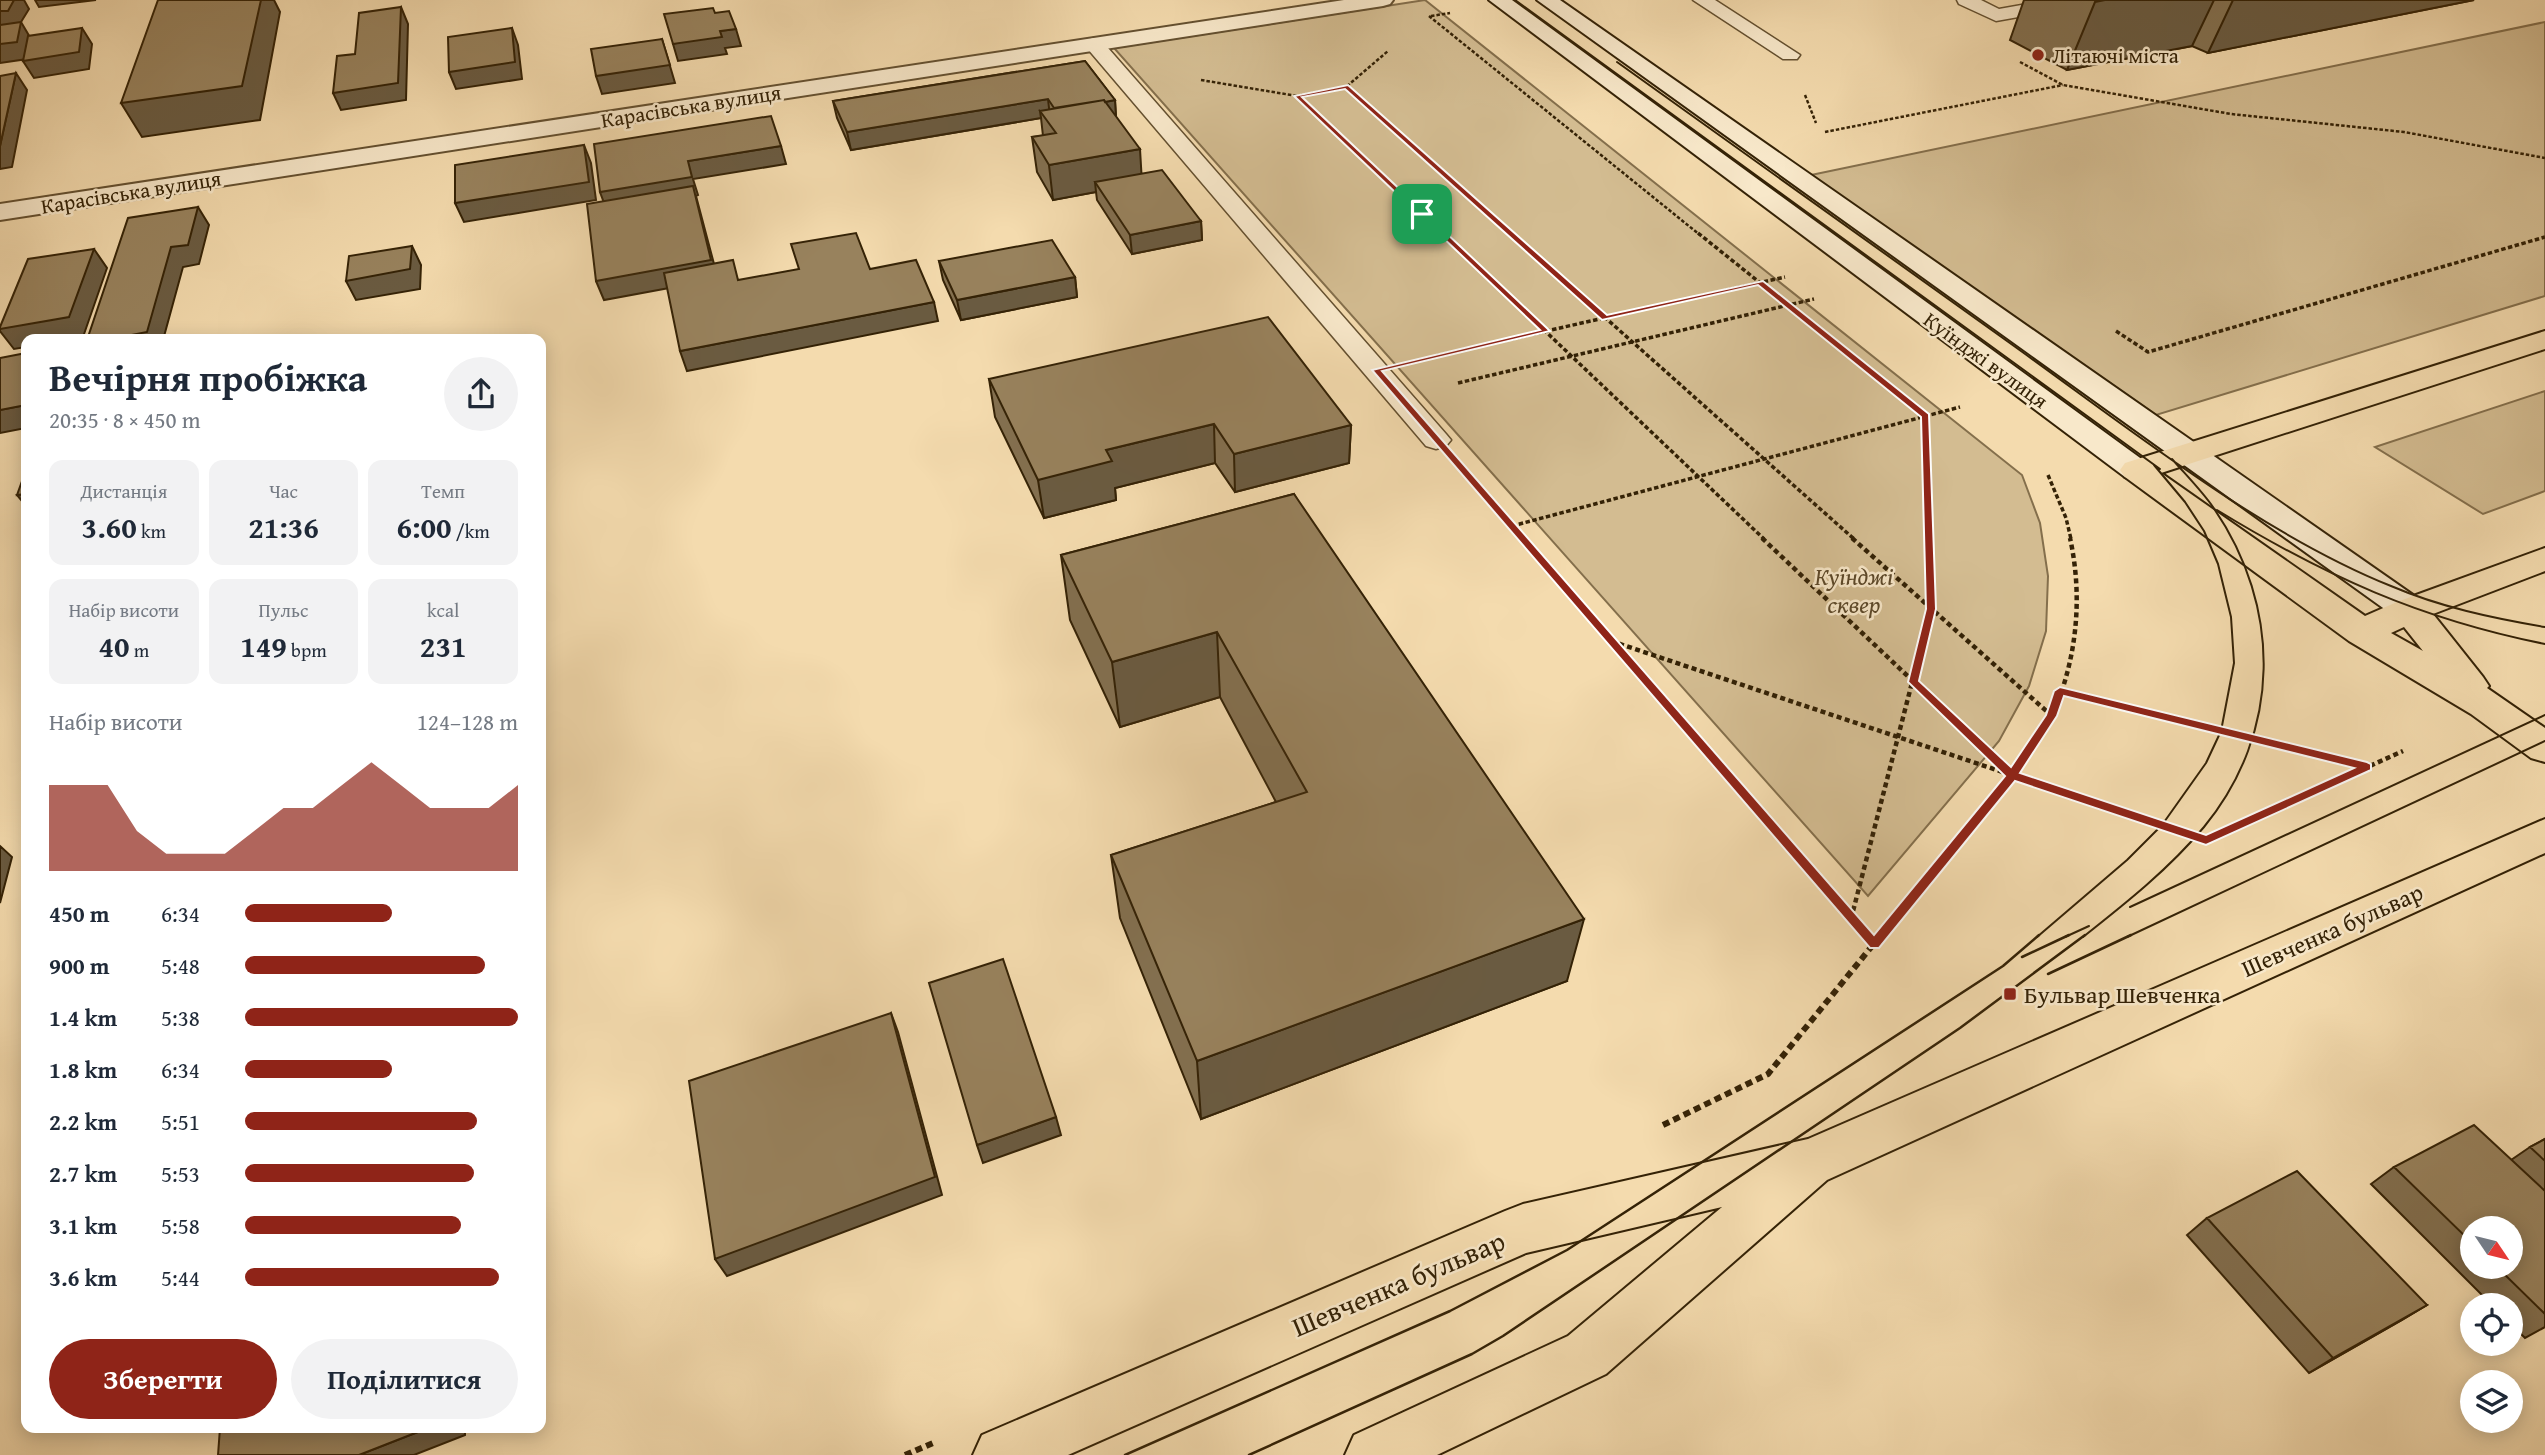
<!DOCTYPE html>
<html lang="uk">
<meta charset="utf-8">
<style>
body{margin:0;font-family:"Gentium Book Plus",serif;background:#f2f2f3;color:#1f2937;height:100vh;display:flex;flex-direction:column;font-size:26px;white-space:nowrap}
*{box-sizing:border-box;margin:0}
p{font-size:23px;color:#747a83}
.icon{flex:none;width:38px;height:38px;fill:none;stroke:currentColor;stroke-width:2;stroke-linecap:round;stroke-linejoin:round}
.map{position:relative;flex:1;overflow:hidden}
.side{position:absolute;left:21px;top:334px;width:525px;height:1099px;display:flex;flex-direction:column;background:#fff;border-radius:14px;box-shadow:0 4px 18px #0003}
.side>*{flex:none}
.needle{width:46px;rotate:125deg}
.controls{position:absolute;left:2460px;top:1216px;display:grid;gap:14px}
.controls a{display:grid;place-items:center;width:63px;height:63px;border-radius:50%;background:#fff;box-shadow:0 4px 18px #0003;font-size:35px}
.pin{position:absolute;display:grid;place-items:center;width:60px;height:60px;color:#fff;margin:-30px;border-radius:14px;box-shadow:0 4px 10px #0006}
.round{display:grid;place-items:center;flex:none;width:74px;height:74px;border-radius:37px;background:#f2f2f3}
.headline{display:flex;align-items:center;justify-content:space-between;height:119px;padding:0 28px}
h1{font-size:38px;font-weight:700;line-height:52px}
.stats{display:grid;grid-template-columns:repeat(3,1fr);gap:10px;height:119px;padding:7px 28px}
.stats div{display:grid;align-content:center;border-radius:14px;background:#f2f2f3;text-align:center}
.stats b{font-size:30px;font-weight:700}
.stats small{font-size:19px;font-weight:400}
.stats p{font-size:19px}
.chart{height:196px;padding:14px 28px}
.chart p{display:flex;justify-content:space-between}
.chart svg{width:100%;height:126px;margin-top:7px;fill:#8f2418;opacity:.7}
.primary-button{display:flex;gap:14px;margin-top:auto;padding:14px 28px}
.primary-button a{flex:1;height:80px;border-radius:42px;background:#8f2418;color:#fff;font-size:28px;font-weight:700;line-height:80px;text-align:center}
.primary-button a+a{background:#f2f2f3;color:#1f2937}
ul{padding:0 28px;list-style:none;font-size:23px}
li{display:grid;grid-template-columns:112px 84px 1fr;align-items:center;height:52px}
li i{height:18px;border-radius:9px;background:#8f2418}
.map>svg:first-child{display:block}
.green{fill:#d3bc91;stroke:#846f4c;stroke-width:2}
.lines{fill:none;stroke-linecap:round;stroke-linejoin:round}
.service-casing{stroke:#645030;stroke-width:3}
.minor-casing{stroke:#645030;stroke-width:4}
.secondary-casing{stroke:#342206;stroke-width:4}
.trunk-casing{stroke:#342206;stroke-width:4}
.path-far3{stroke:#342206;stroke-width:2.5;stroke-dasharray:3.5 2;stroke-linecap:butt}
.path-far2{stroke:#342206;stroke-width:3.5;stroke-dasharray:4.5 2.5;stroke-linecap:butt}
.path-far1{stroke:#342206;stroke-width:4.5;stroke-dasharray:5 3.5;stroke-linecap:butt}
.path{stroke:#342206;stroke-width:6;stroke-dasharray:7 4.5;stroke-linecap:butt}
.service{fill:#f8e8ca;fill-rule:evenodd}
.minor{fill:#f8e8ca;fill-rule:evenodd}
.secondary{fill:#f8e8ca;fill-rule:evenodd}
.trunk{fill:#f4dbae;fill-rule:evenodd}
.tram-far1{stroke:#342206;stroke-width:2}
.tram{stroke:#342206;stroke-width:2.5}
.wall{fill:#837050;stroke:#342206;stroke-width:2;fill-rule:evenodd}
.shaded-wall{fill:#6a5b41;stroke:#342206;stroke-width:2}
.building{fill:#98825d;stroke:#342206;stroke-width:2}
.route{fill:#8f2418;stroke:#fff;stroke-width:2;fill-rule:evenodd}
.poi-dot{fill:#8f2418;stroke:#f8e8ca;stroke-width:2.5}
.labels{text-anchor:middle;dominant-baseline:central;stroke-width:5;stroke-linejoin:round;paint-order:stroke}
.far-poi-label{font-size:21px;fill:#342206;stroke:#f8e8ca;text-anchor:start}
.far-street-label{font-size:21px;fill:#342206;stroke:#f8e8ca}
.park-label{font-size:24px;font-style:italic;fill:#5c4829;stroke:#f8e8ca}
.street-label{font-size:24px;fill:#342206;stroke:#f8e8ca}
.poi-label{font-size:24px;fill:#342206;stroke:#f8e8ca;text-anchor:start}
.near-street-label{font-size:28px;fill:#342206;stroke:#f8e8ca}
</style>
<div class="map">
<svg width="2545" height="1455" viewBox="0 0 2545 1455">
<rect width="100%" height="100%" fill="#f4dbae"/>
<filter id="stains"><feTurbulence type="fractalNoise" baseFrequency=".00286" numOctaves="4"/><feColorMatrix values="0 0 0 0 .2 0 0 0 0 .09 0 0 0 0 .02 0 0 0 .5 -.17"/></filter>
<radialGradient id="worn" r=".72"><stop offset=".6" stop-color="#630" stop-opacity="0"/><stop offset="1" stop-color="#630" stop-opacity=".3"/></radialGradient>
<!-- green -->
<path class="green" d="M1425,0L2022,475L2040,523L2048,576L2046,631L2029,686L1999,741L1868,896L1114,48Z
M2545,22V296L2156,415L1811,175Z
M2545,391V491L2483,514L2375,447Z"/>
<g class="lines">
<!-- service casing -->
<g class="service-casing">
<path id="service" d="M1693,0H1715L1800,55L1797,59H1783Z
M1957,0H1981L1999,9L2049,0H2090L2081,6L1996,21L1959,4Z
M1094,38L1101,40L1446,434L1451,440L1446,446L1436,449L1426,446L1087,48L1084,44L1087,40Z"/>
</g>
<!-- minor casing -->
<g class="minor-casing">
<path id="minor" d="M1344,0H1393L1390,4L1383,6L0,220V204Z"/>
</g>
<!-- secondary casing -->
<g class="secondary-casing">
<path id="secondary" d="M1489,0H1512L2147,463L2152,470L2147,477L2136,480L2125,477Z
M1537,0H1560L2423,602L2428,610L2423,618L2410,622L2397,618Z"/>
</g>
<!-- trunk casing -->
<g class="trunk-casing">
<path id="trunk" d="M2545,331V349L2161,473L2365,616L2397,602L2545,548V571L2433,614L2483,677L2489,686L2487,688L2545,728V762L2531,758L2471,714L2349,641L2125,477L2120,470L2125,463ZM2404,627L2423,651L2391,633Z
M2545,819V853L1827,1180L1606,1374L1437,1455H1345L1354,1435L1568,1336L1722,1207L1526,1253L1068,1455H973L982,1435L1505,1211L1523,1204L1808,1139Z"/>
</g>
<!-- path-far3 -->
<path class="path-far3" d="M1429,16L1700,235
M1431,16L1450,13
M2020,62L2063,85L2231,114L2404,132L2545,158
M1201,80L1297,96L1346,87L1388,51
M1346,87L1512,235
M1805,95L1816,123
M1298,96L1444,235
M1825,132L2063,85"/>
<!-- path-far2 -->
<path class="path-far2" d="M1442,233L1764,539
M1510,233L1854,539
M1698,233L1926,416L1929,539
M2116,331L2148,352L2545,237
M1436,356L1785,277
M1458,383L1814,299
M2048,475L2066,518L2071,539
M1469,478L1522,539
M1512,526L1960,407"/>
<!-- path-far1 -->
<path class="path-far1" d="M1521,538L1868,937
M1762,538L2012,775
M1852,538L2052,716
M1611,641L2206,840L2403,751
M2060,690L2367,767
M1851,919L1931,609L1929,538
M1880,937C1916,893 1952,849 1987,805C2008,780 2040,743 2053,714C2077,658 2083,597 2070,538"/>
<!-- path -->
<path class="path" d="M1866,935L1874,944
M1663,1125L1768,1074L1881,935
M905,1455L933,1443"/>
<!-- service -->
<use href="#service" class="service"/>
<!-- minor -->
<use href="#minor" class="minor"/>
<!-- secondary -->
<use href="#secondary" class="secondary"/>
<!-- trunk -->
<use href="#trunk" class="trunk"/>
<!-- tram-far1 -->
<path class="tram-far1" d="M1515,0L2160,469
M1617,62C1747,155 1877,248 2007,341C2125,425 2257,532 2391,586C2440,607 2492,618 2545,627
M2217,510C2325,576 2420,619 2545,644
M2130,907L2545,715
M2037,937L2127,860L2162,825L2206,763L2221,731L2234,663L2231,617L2218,564L2204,531L2185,502L2154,465
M2065,937L2089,926
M2083,937C2126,903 2169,869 2204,827C2282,732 2282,607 2213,507C2201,490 2186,475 2172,459
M2127,937L2545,741"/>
<!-- tram -->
<path class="tram" d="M2022,957L2069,935
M2048,974L2131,935
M1125,1455L1450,1311L1567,1250L2003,966L2039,935
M1249,1455L1472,1354L1503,1336L1960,1028L2085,935"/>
</g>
<!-- wall -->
<path class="wall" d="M2024,0H2474L2208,53L2192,46L2067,70L2010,40Z
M1085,61L1115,100L1116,117L1141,173L1201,221L1202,240L1132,254L1097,200L1096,192L1053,200L1037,172L1032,137L1043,136L1041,118L851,150L837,118L833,101Z
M939,261L1075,277L1077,297L961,320L943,280Z
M989,379L1351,425L1349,463L1235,492L1215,463L1115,488L1116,500L1044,518L995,417Z
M1294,494L1567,981L1201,1119L1120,918L1111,855L1276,802L1220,697L1120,727L1070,620L1061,555Z
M2545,1139V1327L2525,1338L2511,1324V1306H2493L2371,1184L2394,1167L2511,1160L2530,1147ZM2473,1228L2511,1267H2473Z
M2207,1218L2427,1305L2402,1320L2309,1373L2187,1235Z"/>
<!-- shaded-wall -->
<path class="shaded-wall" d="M14,0H24L29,9L21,22L31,39L27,59L0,63V11Z
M35,0H96L39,7Z
M261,0H274L280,12L260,120L142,137L121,103Z
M2105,0H2214L2192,46L2067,70L2095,2Z
M2233,0H2474L2208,53Z
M401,7L408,24L406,100L341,110L333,93Z
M82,28L92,44L89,69L34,78L23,61Z
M512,28L518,45L522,79L456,89L449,72Z
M736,29L741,46L725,48L727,54L678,61L673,44L720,31Z
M662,39L675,83L602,94L596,76Z
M16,73L27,90L12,167L0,169V146Z
M1048,99L1050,117L1040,111L1041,118L851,150L847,132Z
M1115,100L1116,118L1055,110Z
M584,145L591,163L596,200L464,222L455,203Z
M781,146L786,164L693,179L698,195L696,196L718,279L604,300L596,281L607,211L600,192L688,161Z
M1140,149L1142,183L1095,182L1096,192L1053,200L1049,165Z
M198,207L209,225L199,264L183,267L163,340H106L171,247Z
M1201,221L1202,240L1132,254L1130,235Z
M412,246L421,265L420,289L356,300L346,281Z
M94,249L107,268L83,337L68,340H26V347L14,349L0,331V329Z
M1075,277L1077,297L961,320L957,300Z
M934,302L938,321L687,371L680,351Z
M26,405V428L0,433V410Z
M1214,424L1215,463L1115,488L1116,500L1044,518L1038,480L1106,450Z
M1351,425L1349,463L1235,492L1234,454Z
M26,494V506L17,495Z
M1217,632L1220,697L1120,727L1112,662Z
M0,846L12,857L0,903Z
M1584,919L1567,981L1201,1119L1197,1061Z
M891,1013L898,1032L942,1195L727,1276L715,1259Z
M1056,1117L1061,1135L983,1163L977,1145Z
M2427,1305L2402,1320L2309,1373L2333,1358Z
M428,1428H465V1435L414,1455H359Z"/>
<!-- building -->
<path class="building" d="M0,0H14L8,11H0Z
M158,0H261L242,86L121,103Z
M401,7L398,83L333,93L337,56L355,54L359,13Z
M713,8L715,13L729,11L736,29L720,31L722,37L673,44L664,14Z
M21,22L17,42L0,44V25Z
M82,28L79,52L23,61L28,36Z
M512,28L515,62L449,72L448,37Z
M662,39L670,65L596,76L591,49Z
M1085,61L1115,100L1105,102L1104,100L1054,108L1048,99L847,132L833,101Z
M16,73L0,146V76Z
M1104,100L1140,149L1049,165L1032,137L1056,133L1040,111Z
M771,116L781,146L688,161L692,177L600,192L594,144Z
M584,145L589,182L455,203V165Z
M1162,170L1201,221L1130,235L1095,182Z
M693,186L711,260L596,281L587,204Z
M198,207L188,245L171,247L147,332L106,340H87L128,218Z
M856,233L870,269L916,260L934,302L680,351L664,273L733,260L738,280L799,269L791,244Z
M1052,240L1075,277L957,300L939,261Z
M412,246L410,269L346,281L349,256Z
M94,249L69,317L0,329V327L28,259Z
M1268,317L1351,425L1234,454L1214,424L1106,450L1112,461L1038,480L989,379Z
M26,353V405L0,410V358Z
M26,470V494L17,495Z
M1294,494L1584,919L1197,1061L1111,855L1307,792L1217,632L1112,662L1061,555Z
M1003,959L1056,1117L977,1145L929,983Z
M891,1013L935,1177L715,1259L689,1081Z
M2474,1125L2545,1191V1314L2497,1267H2511V1228H2473V1244L2394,1167Z
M2545,1139V1161L2530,1147Z
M2297,1171L2427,1305L2333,1358L2207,1218Z
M220,1428H428L359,1455H218Z"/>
<!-- route -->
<path class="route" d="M1348,85L1607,315L1763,281L1929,414L1936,609L1919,681L2011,767L2046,715L2054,691L2060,687L2367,762L2371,764V770L2206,845L2015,781L1879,948H1870L1372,370L1540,330L1294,96ZM1345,89L1602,320L1758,285L1921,417L1926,609L1908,682L2005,776L1874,935L1382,371L1550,331L1302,97ZM2064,696L2354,768L2206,835L2020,773L2057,716Z"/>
<!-- markers -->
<g class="poi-dot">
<circle cx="2038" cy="55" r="7"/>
<rect x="2003" y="987" width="14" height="14" rx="3.5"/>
</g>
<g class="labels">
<!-- far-poi labels -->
<g class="far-poi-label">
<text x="2052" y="55">Літаючі міста</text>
</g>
<!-- far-street labels -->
<g class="far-street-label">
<text transform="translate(691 106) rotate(-9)">Карасівська вулиця</text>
<text transform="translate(131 192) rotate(-9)">Карасівська вулиця</text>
<text transform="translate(1986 360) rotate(36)">Куїнджі вулиця</text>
</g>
<!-- park labels -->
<g class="park-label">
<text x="1854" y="576">Куїнджі<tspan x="1854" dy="28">сквер</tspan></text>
</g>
<!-- street labels -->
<g class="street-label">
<text transform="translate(2332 930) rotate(-24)">Шевченка бульвар</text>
</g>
<!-- poi labels -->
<g class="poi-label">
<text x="2024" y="994">Бульвар Шевченка</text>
</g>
<!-- near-street labels -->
<g class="near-street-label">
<text transform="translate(1398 1283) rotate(-23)">Шевченка бульвар</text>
</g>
</g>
<rect width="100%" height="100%" filter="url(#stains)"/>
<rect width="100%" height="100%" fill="url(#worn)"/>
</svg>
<div class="controls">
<a><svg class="needle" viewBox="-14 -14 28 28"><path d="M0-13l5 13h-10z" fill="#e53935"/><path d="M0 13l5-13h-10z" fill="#747a83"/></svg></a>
<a><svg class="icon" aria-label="locate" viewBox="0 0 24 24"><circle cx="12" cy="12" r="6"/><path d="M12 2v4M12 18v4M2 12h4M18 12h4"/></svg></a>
<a><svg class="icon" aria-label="layers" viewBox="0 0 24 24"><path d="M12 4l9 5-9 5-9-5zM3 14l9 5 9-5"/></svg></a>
</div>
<div class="pin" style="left:1422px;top:214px;background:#1e9e55"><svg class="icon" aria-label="arrive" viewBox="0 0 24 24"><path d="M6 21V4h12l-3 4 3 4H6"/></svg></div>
<section class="side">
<div class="headline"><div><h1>Вечірня пробіжка</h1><p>20:35 · 8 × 450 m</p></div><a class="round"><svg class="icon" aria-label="share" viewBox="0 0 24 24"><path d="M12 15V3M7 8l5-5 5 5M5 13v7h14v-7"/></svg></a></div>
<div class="stats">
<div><p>Дистанція</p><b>3.60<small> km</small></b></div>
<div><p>Час</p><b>21:36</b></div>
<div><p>Темп</p><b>6:00<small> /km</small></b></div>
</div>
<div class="stats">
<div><p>Набір висоти</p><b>40<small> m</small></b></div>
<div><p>Пульс</p><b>149<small> bpm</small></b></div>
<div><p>kcal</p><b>231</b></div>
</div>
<div class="chart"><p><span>Набір висоти</span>124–128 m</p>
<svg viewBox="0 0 160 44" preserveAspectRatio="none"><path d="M0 44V14L10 14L20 14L30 30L40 38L50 38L60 38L70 30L80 22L90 22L100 14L110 6L120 14L130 22L140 22L150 22L160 14V44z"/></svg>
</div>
<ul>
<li><b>450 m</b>6:34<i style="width:54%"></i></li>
<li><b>900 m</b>5:48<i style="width:88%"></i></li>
<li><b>1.4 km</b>5:38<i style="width:100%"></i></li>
<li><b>1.8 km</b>6:34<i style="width:54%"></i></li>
<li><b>2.2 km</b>5:51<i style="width:85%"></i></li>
<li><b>2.7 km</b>5:53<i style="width:84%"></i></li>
<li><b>3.1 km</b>5:58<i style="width:79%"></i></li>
<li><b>3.6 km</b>5:44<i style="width:93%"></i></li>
</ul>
<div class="primary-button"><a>Зберегти</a><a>Поділитися</a></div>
</section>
</div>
